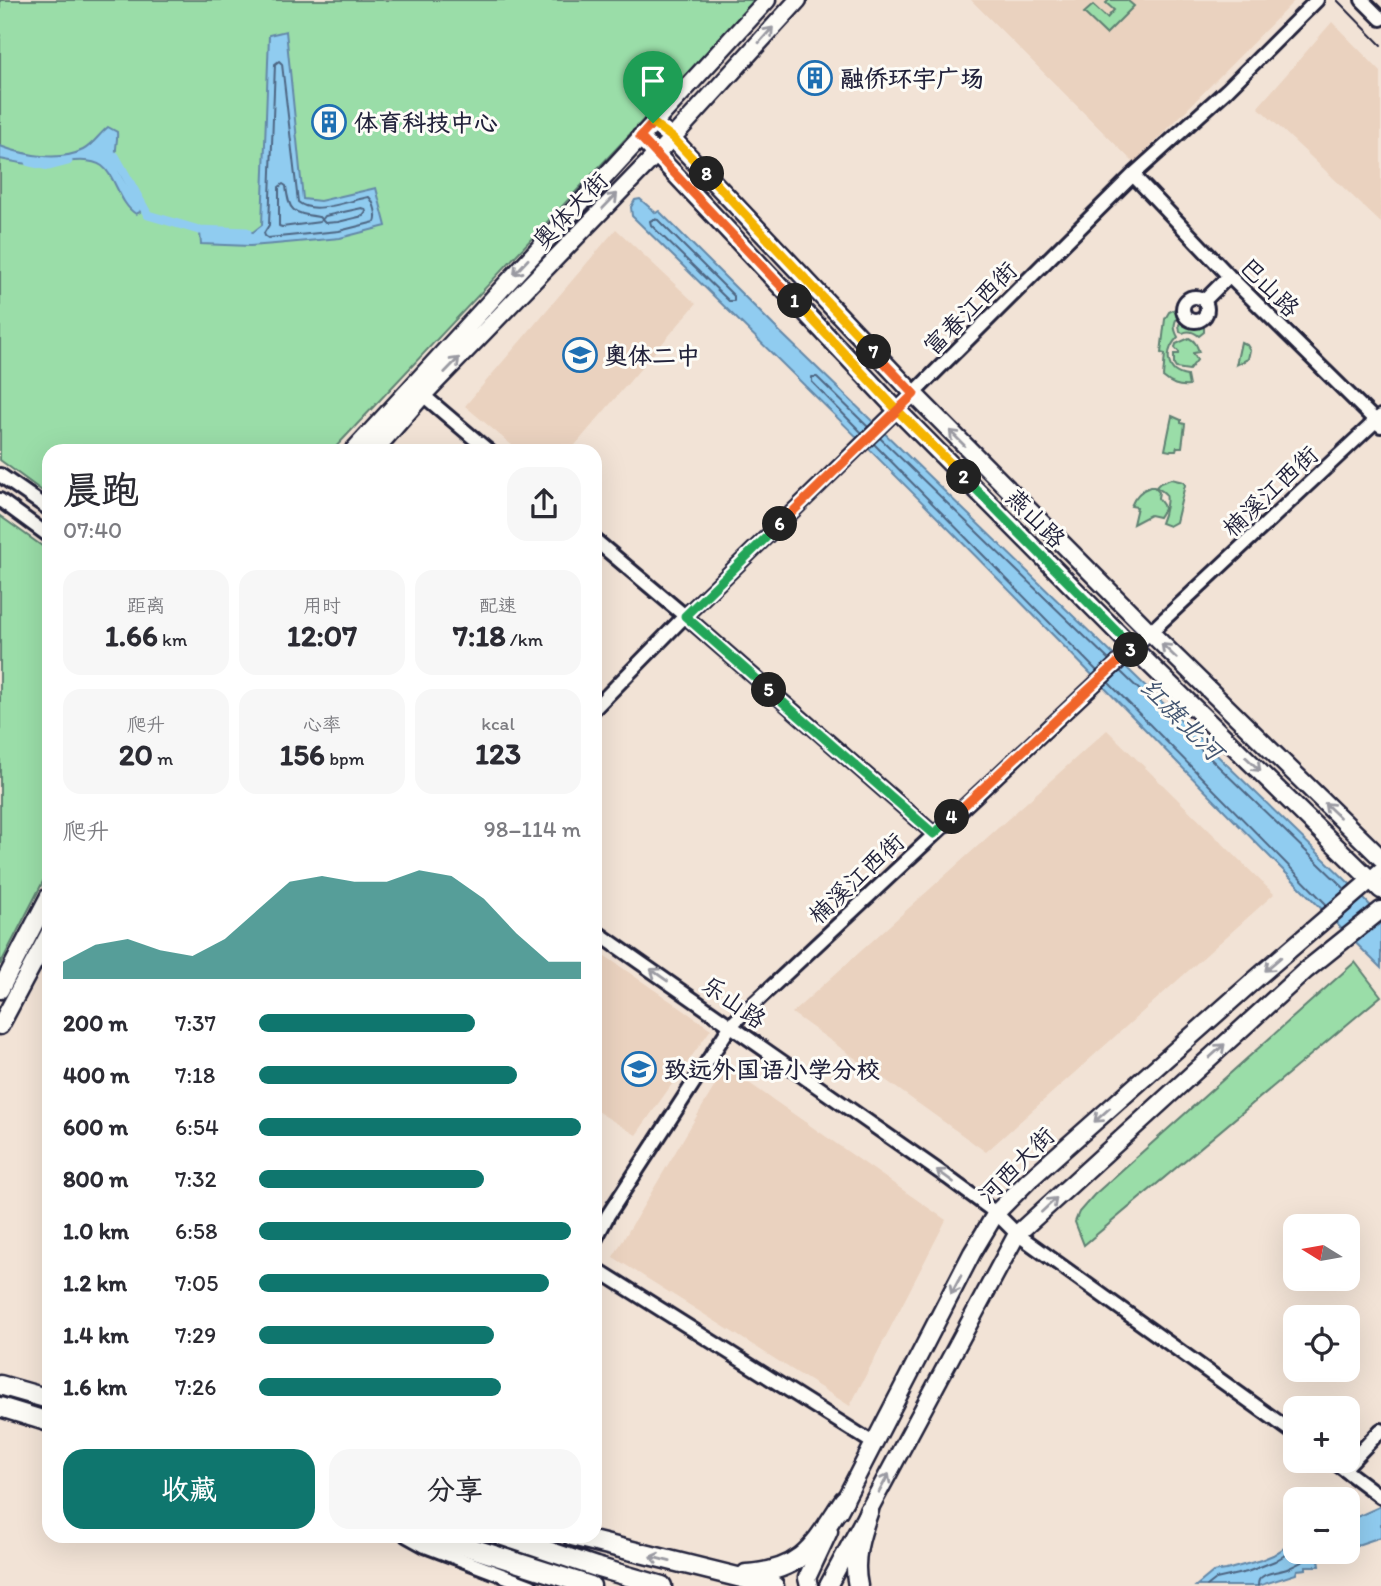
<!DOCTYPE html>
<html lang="zh">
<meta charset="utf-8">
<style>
body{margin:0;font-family:Itim,"LXGW WenKai TC",sans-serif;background:#f7f7f7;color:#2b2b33;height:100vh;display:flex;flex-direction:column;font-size:26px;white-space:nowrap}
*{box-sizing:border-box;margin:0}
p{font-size:23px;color:#7c7c81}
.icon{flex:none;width:38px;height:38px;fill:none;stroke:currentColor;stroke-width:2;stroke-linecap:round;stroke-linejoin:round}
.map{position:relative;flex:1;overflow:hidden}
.drawer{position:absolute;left:42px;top:444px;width:560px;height:1099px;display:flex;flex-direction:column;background:#fff;border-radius:21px;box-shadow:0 7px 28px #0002}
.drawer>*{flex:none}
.needle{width:46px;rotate:281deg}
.tools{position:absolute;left:1283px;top:1214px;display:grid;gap:14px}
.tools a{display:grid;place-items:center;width:77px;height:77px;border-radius:14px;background:#fff;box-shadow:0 7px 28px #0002;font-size:35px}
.pin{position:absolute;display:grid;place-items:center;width:60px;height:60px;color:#fff;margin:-72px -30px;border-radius:50% 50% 50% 0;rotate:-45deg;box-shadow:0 0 7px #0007}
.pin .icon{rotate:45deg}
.km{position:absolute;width:35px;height:35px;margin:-18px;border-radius:50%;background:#222;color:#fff;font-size:19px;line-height:35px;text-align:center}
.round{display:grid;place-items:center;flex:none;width:74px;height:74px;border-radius:21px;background:#f7f7f7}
.head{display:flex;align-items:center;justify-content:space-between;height:119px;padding:0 21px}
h1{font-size:38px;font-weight:800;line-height:52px}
.figures{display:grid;grid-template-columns:repeat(3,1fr);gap:10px;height:119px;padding:7px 21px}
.figures div{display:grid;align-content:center;border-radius:18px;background:#f7f7f7;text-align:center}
.figures b{font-size:30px;font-weight:800}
.figures small{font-size:19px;font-weight:400}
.figures p{font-size:19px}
.chart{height:196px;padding:14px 21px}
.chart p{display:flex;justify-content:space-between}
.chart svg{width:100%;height:126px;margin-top:7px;fill:#0f766e;opacity:.7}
.button{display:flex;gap:14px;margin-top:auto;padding:14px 21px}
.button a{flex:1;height:80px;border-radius:21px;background:#0f766e;color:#fff;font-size:28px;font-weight:800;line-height:80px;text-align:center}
.button a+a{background:#f7f7f7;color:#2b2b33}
ul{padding:0 21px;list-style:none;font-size:23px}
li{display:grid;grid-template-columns:112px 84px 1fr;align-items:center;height:52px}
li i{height:18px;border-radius:9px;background:#0f766e}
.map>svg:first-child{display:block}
.built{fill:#ead2bf}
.green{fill:#9adda8;stroke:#5e8072;stroke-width:2}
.water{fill:#90ccf0;stroke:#6488a8;stroke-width:2}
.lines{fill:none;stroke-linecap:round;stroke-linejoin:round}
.shore{stroke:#4e6683;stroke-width:2}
.canal{stroke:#90ccf0;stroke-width:9}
.minor-casing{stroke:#22223b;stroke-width:18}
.major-casing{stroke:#22223b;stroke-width:21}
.highway-casing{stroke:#22223b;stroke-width:23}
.minor{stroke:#fdfcf7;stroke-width:12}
.major{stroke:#fdfcf7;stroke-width:16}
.highway{stroke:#fdfcf7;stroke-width:18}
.tram{stroke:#22223b;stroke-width:2}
.oneway{stroke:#9a9aa2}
.split-1-casing{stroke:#fff;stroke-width:14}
.split-2-casing{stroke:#fff;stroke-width:14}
.split-3-casing{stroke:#fff;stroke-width:14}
.split-4-casing{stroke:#fff;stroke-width:14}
.split-5-casing{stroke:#fff;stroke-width:14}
.split-6-casing{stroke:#fff;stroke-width:14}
.split-7-casing{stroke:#fff;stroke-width:14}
.split-8-casing{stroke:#fff;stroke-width:14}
.split-9-casing{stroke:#fff;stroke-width:14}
.split-1{stroke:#f0652b;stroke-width:9}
.split-2{stroke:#f5b400;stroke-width:9}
.split-3{stroke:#22a559;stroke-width:9}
.split-4{stroke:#f0652b;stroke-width:9}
.split-5{stroke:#22a559;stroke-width:9}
.split-6{stroke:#22a559;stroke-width:9}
.split-7{stroke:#f0652b;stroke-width:9}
.split-8{stroke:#f5b400;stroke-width:9}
.split-9{stroke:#f5b400;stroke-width:9}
.labels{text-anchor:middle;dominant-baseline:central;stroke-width:6;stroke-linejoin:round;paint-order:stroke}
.poi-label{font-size:24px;font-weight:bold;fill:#22223b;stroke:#fdfcf7;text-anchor:start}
.street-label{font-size:24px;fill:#22223b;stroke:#fdfcf7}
.water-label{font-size:26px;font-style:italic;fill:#435571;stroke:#fdfcf7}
</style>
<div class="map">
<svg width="1381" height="1586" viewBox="0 0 1381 1586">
<rect width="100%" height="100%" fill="#f2e3d6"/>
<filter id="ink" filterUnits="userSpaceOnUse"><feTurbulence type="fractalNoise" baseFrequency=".0143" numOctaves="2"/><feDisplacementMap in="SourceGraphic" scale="14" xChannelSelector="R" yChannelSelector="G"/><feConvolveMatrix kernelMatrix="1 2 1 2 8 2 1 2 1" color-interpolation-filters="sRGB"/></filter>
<g filter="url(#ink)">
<!-- built -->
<path class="built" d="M971,0H1295L1134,163Z
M1332,22L1381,72V223L1258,107Z
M616,229L696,304L570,451H519L465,406Z
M1107,730L1274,894L986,1152L792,1013Z
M595,949L711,1029L636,1135L595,1110Z
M726,1067L946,1220L850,1406L613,1257Z"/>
<!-- green -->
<path class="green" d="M0,0H756L332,451L49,452V496L0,460Z
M1109,0H1127L1134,6L1106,34L1084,13L1093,5L1107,18L1114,10L1106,3Z
M1175,309H1180L1181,313C1173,321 1173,328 1178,337C1164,351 1165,373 1187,376L1189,386C1178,387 1171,384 1163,377L1165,354L1161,353L1165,319L1169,312Z
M1182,318L1185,321L1194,324L1204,320V332L1199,336C1194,332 1188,330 1183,333L1180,332L1179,325Z
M1189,338C1195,341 1197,345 1199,352L1193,353V355L1195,356L1197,360L1189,370L1176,368L1174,365V354H1179V352L1175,348L1176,344Z
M1241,342L1247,345L1250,350L1248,359L1236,365Z
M1172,416L1181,420V423L1185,424L1182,447H1177L1176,450H1171L1170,451L1165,450Z
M1171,479L1183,482L1185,485L1176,522L1169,526L1161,523C1164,516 1165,512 1166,505C1168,493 1166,494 1156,487L1160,483Z
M1150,487H1154L1159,492L1158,498L1163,505L1164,509L1159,517L1150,515L1133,524L1137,507L1131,506C1135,496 1141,490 1150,487Z
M0,516L49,551V870L0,965Z
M1355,962L1381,996L1084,1245L1075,1222L1079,1212L1094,1195Z"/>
<!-- water -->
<path class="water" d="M286,31L303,199L320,201L376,188L386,226L340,238L275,244L250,246L201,244L200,232H253L262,225L269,35Z
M108,127L117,132C118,140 115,147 116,156C117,174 130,188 141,203V209L140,212L136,214C119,204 116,176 102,166C87,155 51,165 32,164C21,164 10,161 0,159V146C24,155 59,162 83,150C93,145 99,134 108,127Z
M640,199L656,213L659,211L778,330L1351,885L1381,917V968C1268,857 1159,743 1048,630C912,490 772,353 632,216L631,207L635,200Z
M1381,1506V1537L1348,1548V1521Z
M1295,1541V1552H1337L1319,1559L1320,1566H1306V1569L1297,1570L1296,1574L1258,1586H1196L1213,1572L1226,1570L1261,1560L1273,1555Z"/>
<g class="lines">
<!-- shore -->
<path class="shore" d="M279,61L282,64L298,202C314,216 350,200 369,197C374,202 378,216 375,222L339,231L268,238L265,236L264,233L269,225L275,64Z
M283,184L286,186C289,213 293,213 319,217L321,219L320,222L282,227L279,226V187Z
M362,208L365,209L366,212L363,216L338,222L325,223L322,220L325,216Z
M654,219L658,220L734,296V301H729L651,225L650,221Z
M862,433L812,382V377H817L868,427
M880,438L1109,660
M874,444L1097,671
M1120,671L1345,889
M1108,682L1327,905
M1207,1586L1216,1579L1247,1572L1275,1561L1295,1549
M1258,1586C1258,1584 1258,1582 1259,1580C1264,1572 1279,1572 1287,1569C1297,1564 1310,1559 1318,1552"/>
<!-- canal -->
<path class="canal" d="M106,156H115L148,215L199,230L247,232
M30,162L49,166L68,161"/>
<!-- minor casing -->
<g class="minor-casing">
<path id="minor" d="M1362,0L1381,19
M1133,175L1229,276L1381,426
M1183 309a12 12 0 1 1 24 0a12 12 0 1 1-24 0Z
M1204,301L1229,276
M423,395L490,452
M0,475L49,509
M0,500L49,536
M595,540L685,616L934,834
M595,708L685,616L897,410L1133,175L1227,90L1317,0
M595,931L947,1177L996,1213L1017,1234L1295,1434
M595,1240L608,1215L731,1025L1381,416
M595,1268L873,1443
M1333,1461L1381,1497
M1344,1469L1381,1430
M407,1536L425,1546L531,1586"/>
</g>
<!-- major casing -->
<g class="major-casing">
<path id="major" d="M653,123L672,138L914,394L1150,632L1381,858
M640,137L897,410L1133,648L1381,890
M352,452L767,0
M373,452L423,395L672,138L798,0
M0,990L49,896
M0,1026L49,934
M839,1511L972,1253L996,1213L1028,1181L1258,977L1381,871
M809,1586L807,1578L829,1531
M828,1586L1017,1234L1305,971L1381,910"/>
</g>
<!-- highway casing -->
<g class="highway-casing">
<path id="highway" d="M0,1385L49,1399
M0,1407L49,1422
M434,1536L591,1586
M503,1536L596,1567L662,1586
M572,1536L774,1586
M746,1574C804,1571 815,1543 844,1500
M858,1586C852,1559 860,1535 869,1510"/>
</g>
<!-- minor -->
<use href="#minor" class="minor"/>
<!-- major -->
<use href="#major" class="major"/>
<!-- highway -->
<use href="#highway" class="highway"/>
<!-- tram -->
<path class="tram" d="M1337,0L1381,45"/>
</g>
<!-- one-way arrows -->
<defs><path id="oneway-shaft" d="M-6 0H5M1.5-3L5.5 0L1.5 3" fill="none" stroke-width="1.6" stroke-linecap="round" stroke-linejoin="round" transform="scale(1.75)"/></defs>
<g class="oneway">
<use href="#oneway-shaft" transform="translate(766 35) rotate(-48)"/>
<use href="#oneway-shaft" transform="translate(610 201) rotate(-46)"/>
<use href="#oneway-shaft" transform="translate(521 267) rotate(133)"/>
<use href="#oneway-shaft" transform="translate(452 365) rotate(-46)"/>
<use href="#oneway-shaft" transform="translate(957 438) rotate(-135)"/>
<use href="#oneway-shaft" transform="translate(1169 651) rotate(-136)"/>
<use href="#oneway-shaft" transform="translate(1253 764) rotate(44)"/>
<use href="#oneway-shaft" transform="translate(1332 810) rotate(-136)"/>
<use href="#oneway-shaft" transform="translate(1273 964) rotate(139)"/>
<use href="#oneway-shaft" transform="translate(659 975) rotate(-145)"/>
<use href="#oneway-shaft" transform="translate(1217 1051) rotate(-42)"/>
<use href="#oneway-shaft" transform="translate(1102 1115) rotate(138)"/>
<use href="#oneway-shaft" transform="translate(945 1176) rotate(-144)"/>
<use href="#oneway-shaft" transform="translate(1049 1205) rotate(-43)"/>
<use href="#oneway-shaft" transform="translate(956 1285) rotate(118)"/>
<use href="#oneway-shaft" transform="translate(884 1483) rotate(-62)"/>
<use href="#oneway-shaft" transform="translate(660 1559) rotate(-166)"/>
</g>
</g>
<g class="lines" filter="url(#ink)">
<!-- split-1 casing -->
<g class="split-1-casing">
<path id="split-1" d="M653,123L640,137L795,301"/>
</g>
<!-- split-2 casing -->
<g class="split-2-casing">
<path id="split-2" d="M795,301L897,410L964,477"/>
</g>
<!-- split-3 casing -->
<g class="split-3-casing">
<path id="split-3" d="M964,477L1133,648L1131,650"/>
</g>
<!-- split-4 casing -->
<g class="split-4-casing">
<path id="split-4" d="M952,817L1131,650"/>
</g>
<!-- split-5 casing -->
<g class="split-5-casing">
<path id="split-5" d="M769,690L934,834L952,817"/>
</g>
<!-- split-6 casing -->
<g class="split-6-casing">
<path id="split-6" d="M769,690L685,616L780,524"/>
</g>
<!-- split-7 casing -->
<g class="split-7-casing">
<path id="split-7" d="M780,524L914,394L874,352"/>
</g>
<!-- split-8 casing -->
<g class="split-8-casing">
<path id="split-8" d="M707,174L874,352"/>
</g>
<!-- split-9 casing -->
<g class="split-9-casing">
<path id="split-9" d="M653,123L673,138L707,174"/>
</g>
<!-- split-1 -->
<use href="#split-1" class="split-1"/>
<!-- split-2 -->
<use href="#split-2" class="split-2"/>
<!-- split-3 -->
<use href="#split-3" class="split-3"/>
<!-- split-4 -->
<use href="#split-4" class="split-4"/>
<!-- split-5 -->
<use href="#split-5" class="split-5"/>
<!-- split-6 -->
<use href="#split-6" class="split-6"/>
<!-- split-7 -->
<use href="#split-7" class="split-7"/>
<!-- split-8 -->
<use href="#split-8" class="split-8"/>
<!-- split-9 -->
<use href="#split-9" class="split-9"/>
</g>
<!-- icons -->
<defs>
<g id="building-ring" transform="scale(1.75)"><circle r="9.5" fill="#fdfcf7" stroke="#1f6fb2" stroke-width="1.5"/><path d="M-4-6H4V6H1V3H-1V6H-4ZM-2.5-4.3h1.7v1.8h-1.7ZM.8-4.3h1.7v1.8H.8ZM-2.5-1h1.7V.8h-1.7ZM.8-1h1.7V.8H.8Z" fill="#1f6fb2"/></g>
<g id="school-ring" transform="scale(1.75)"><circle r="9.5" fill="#fdfcf7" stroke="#1f6fb2" stroke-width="1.5"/><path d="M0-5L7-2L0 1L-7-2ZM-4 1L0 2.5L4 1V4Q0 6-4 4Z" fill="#1f6fb2"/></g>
</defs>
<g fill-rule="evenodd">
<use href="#building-ring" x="815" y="78"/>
<use href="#building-ring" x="329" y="122"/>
<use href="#school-ring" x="580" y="355"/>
<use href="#school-ring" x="639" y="1069"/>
</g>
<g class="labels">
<!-- poi labels -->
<g class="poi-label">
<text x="840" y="78">融侨环宇广场</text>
<text x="354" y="122">体育科技中心</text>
<text x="604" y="355">奥体二中</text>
<text x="664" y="1069">致远外国语小学分校</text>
</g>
<!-- street labels -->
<g class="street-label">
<text transform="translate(570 210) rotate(-46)">奥体大街</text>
<text transform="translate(1270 287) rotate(45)">巴山路</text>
<text transform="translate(970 308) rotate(-45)">富春江西街</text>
<text transform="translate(1270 491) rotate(-43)">楠溪江西街</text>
<text transform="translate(1036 518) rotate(45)">燕山路</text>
<text transform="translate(856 878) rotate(-43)">楠溪江西街</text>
<text transform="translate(734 1002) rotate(35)">乐山路</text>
<text transform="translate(1016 1165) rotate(-45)">河西大街</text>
</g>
<!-- water labels -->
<g class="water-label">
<text transform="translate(1182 719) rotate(45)">红旗北河</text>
</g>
</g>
</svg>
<div class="tools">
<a><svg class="needle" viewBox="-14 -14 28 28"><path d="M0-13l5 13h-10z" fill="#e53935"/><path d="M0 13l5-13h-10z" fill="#7c7c81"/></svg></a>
<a><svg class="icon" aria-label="locate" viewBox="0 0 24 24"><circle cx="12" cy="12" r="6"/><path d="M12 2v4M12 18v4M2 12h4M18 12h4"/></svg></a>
<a>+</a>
<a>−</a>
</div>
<div class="pin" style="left:653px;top:123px;background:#1e9e55"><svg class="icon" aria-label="arrive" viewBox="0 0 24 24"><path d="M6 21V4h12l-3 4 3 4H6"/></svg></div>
<b class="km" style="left:795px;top:301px">1</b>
<b class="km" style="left:964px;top:477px">2</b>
<b class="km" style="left:1131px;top:650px">3</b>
<b class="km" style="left:952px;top:817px">4</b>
<b class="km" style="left:769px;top:690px">5</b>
<b class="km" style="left:780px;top:524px">6</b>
<b class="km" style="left:874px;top:352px">7</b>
<b class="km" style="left:707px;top:174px">8</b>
<section class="drawer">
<div class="head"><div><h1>晨跑</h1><p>07:40</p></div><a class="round"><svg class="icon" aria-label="share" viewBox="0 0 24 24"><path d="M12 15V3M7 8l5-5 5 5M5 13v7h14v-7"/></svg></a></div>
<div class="figures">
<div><p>距离</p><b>1.66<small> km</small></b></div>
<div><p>用时</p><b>12:07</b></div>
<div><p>配速</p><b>7:18<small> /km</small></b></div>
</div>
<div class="figures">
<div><p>爬升</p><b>20<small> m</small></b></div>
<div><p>心率</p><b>156<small> bpm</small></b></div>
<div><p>kcal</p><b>123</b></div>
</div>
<div class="chart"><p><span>爬升</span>98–114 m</p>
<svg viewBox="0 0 160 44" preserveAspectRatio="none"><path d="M0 44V38L10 32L20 30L30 34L40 36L50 30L60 20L70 10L80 8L90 10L100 10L110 6L120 8L130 16L140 28L150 38L160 38V44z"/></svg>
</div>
<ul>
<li><b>200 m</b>7:37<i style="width:67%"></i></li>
<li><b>400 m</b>7:18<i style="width:80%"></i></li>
<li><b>600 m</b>6:54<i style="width:100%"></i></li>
<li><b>800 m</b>7:32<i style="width:70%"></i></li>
<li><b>1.0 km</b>6:58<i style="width:97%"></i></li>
<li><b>1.2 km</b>7:05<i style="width:90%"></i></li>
<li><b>1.4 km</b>7:29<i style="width:73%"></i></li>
<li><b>1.6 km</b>7:26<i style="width:75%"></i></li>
</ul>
<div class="button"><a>收藏</a><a>分享</a></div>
</section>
</div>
